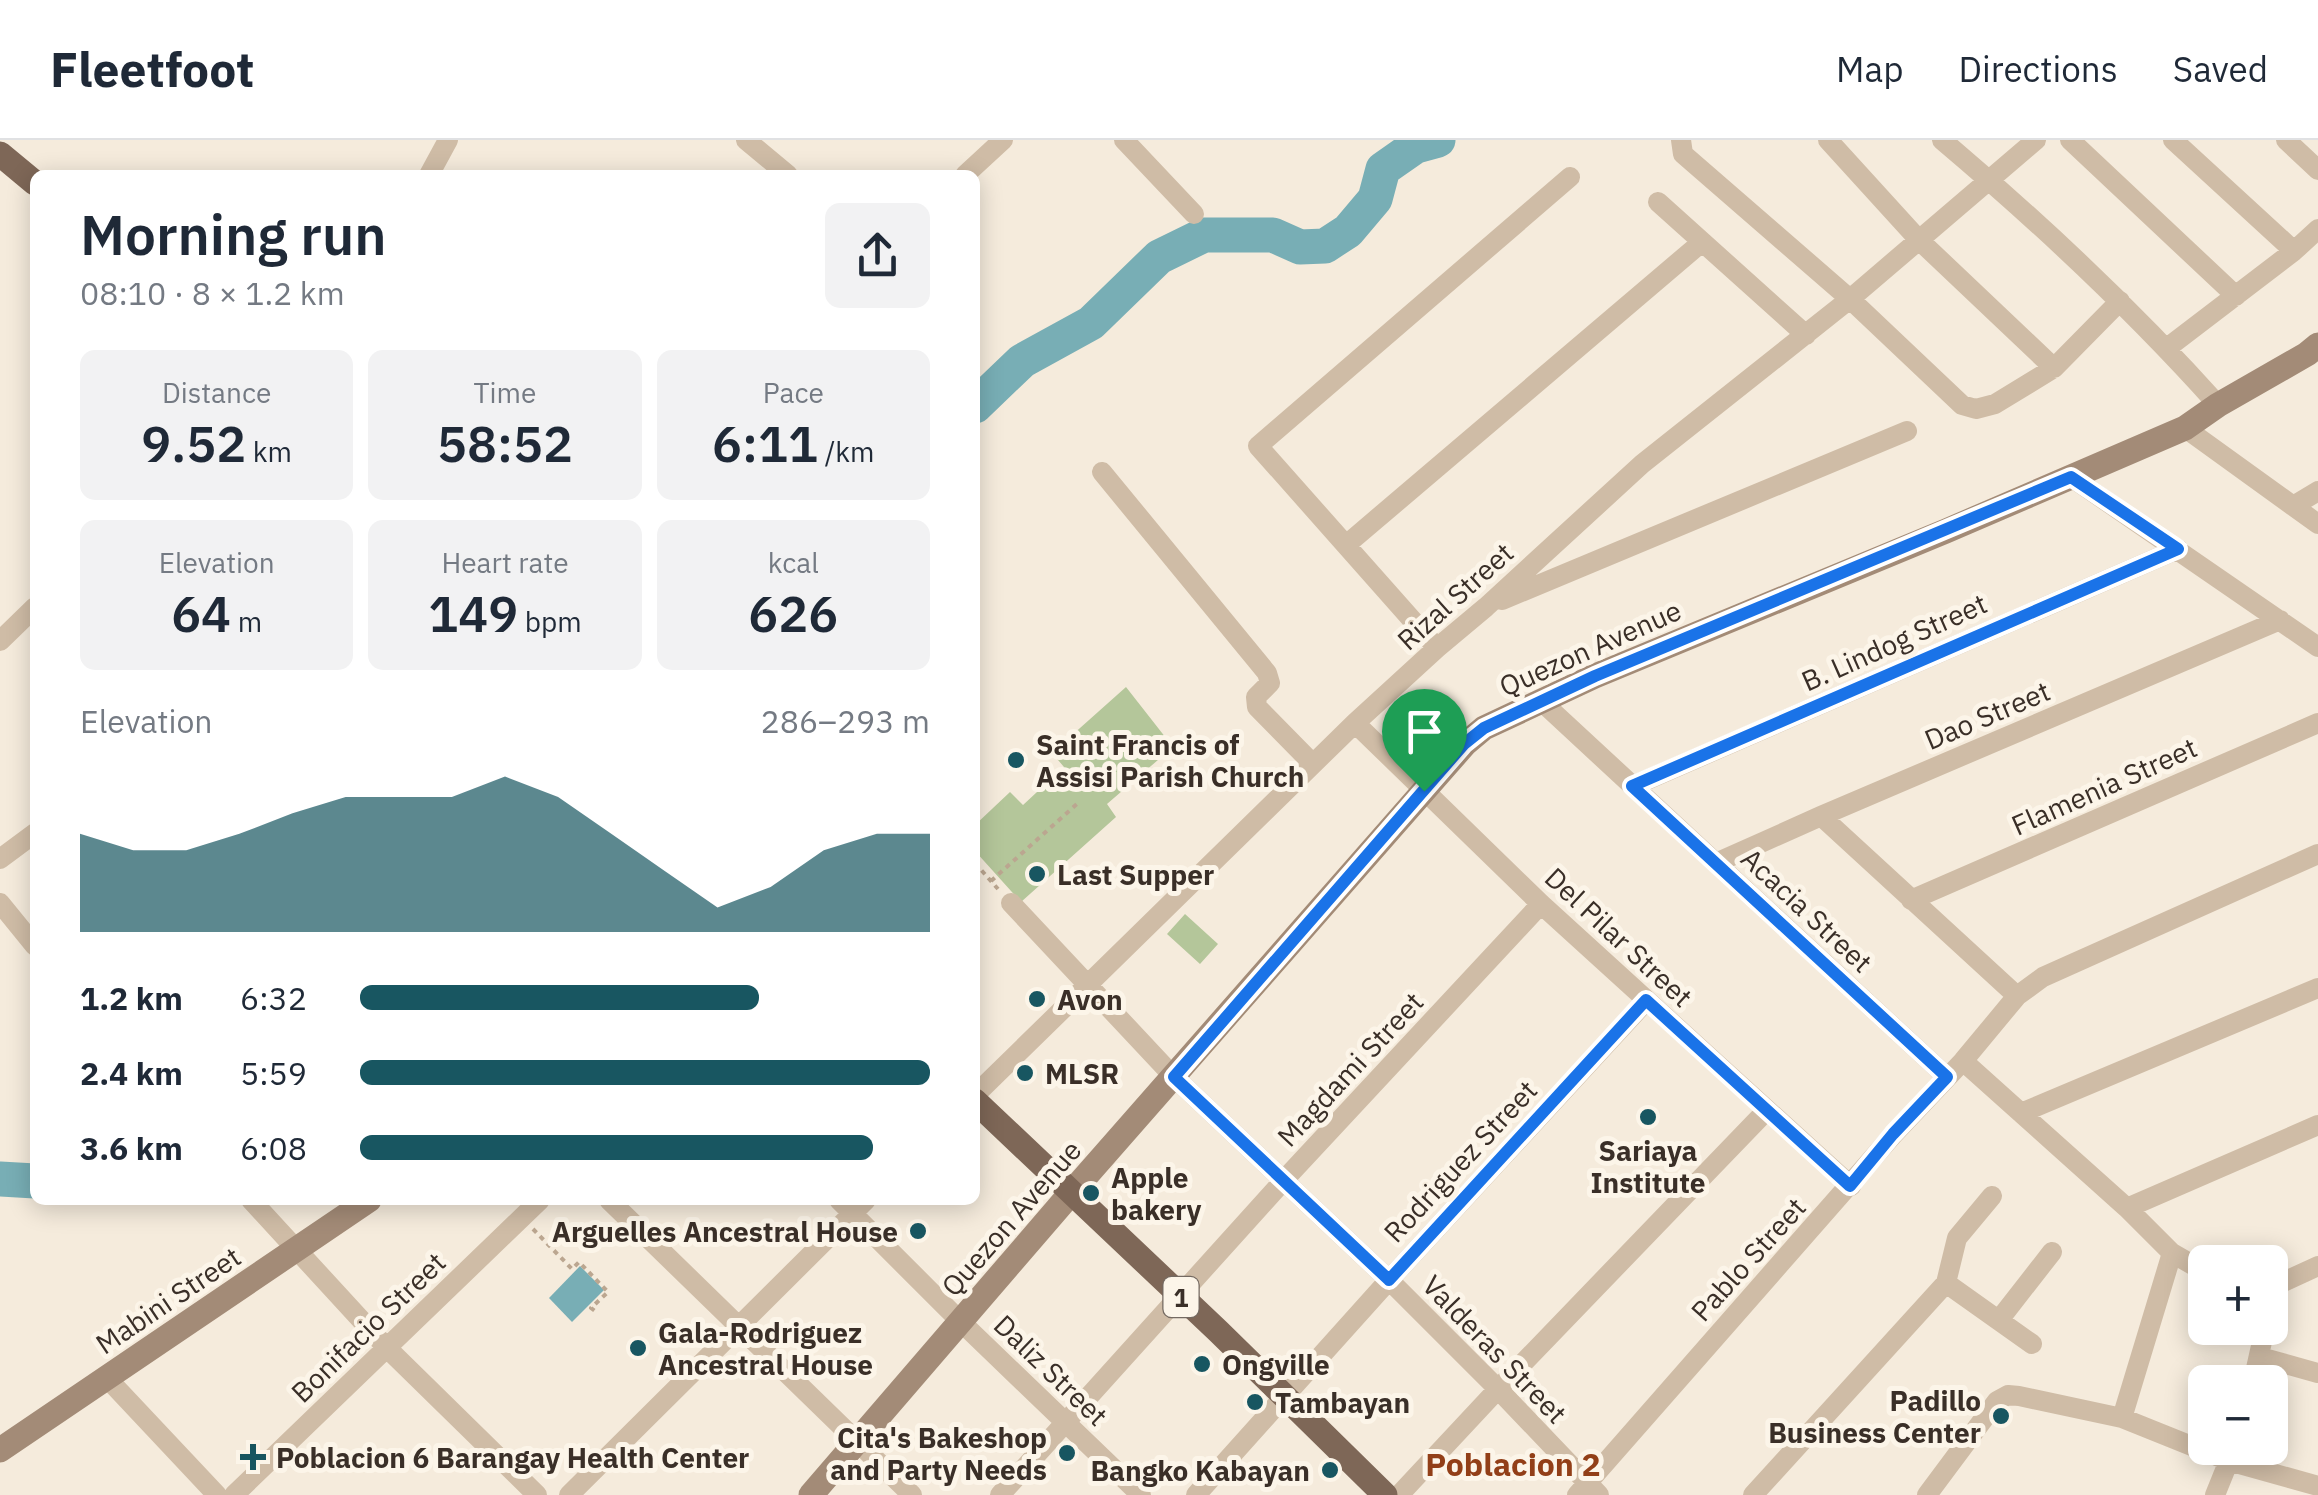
<!DOCTYPE html>
<meta charset="utf-8">
<style>
body{margin:0;font-family:"IBM Plex Sans",sans-serif;background:#f2f2f3;color:#1f2937;height:100vh;display:flex;flex-direction:column;font-size:38px;white-space:nowrap}
*{box-sizing:border-box;margin:0}
p{font-size:32px;color:#747a83}
.icon{flex:none;width:55px;height:55px;fill:none;stroke:currentColor;stroke-width:2;stroke-linecap:round;stroke-linejoin:round}
.map{position:relative;flex:1;overflow:hidden}
.details{position:absolute;left:30px;top:30px;width:950px;height:1035px;display:flex;flex-direction:column;background:#fff;border-radius:15px;box-shadow:0 5px 25px #0003}
.details>*{flex:none}
.buttons{position:absolute;left:2188px;top:1105px;display:grid;gap:20px}
.buttons a{display:grid;place-items:center;width:100px;height:100px;border-radius:15px;background:#fff;box-shadow:0 5px 25px #0003;font-size:50px}
.pin{position:absolute;display:grid;place-items:center;width:85px;height:85px;color:#fff;margin:-102px -42px;border-radius:50% 50% 50% 0;rotate:-45deg;box-shadow:0 0 10px #0007}
.pin .icon{rotate:45deg}
.round{display:grid;place-items:center;flex:none;width:105px;height:105px;border-radius:15px;background:#f2f2f3}
.summary{display:flex;align-items:center;justify-content:space-between;height:170px;padding:0 50px}
h1{font-size:55px;font-weight:600;line-height:75px}
.stats{display:grid;grid-template-columns:repeat(3,1fr);gap:15px;height:170px;padding:10px 50px}
.stats div{display:grid;align-content:center;border-radius:15px;background:#f2f2f3;text-align:center}
.stats b{font-size:50px;font-weight:600}
.stats small{font-size:28px;font-weight:400}
.stats p{font-size:28px}
.chart{height:280px;padding:20px 50px}
.chart p{display:flex;justify-content:space-between}
.chart svg{width:100%;height:180px;margin-top:10px;fill:#185661;opacity:.7}
ul{padding:0 50px;list-style:none;font-size:32px}
li{display:grid;grid-template-columns:160px 120px 1fr;align-items:center;height:75px}
li i{height:25px;border-radius:12px;background:#185661}
header{display:flex;align-items:center;gap:60px;box-sizing:border-box;height:140px;padding:0 50px;background:#fff;border-bottom:2px solid #e0e1e3}
header strong{font-size:48px}
nav{display:flex;gap:55px;margin-inline-start:auto;font-size:35px}
.map>svg:first-child{display:block}
.green{fill:#b4c69a}
.water{fill:#78aeb5}
.lines{fill:none;stroke-linecap:round;stroke-linejoin:round}
.river{stroke:#78aeb5;stroke-width:35}
.path{stroke:#bba690;stroke-width:4;stroke-dasharray:5 5;stroke-linecap:butt}
.street{stroke:#cfbca6;stroke-width:20}
.secondary{stroke:#a38b77;stroke-width:25}
.primary{stroke:#7e6757;stroke-width:25}
.route-casing{stroke:#fff;stroke-width:20}
.route{stroke:#1a73e8;stroke-width:12}
.poi-dot{fill:#185661;stroke:#fcf5e9;stroke-width:4}
.labels{text-anchor:middle;dominant-baseline:central;stroke-width:10;stroke-linejoin:round;paint-order:stroke}
.shield{fill:#fcf5e9;stroke:#746a62;stroke-width:2.5}
.shield-label{font-size:25px;font-weight:bold;fill:#3a2f28}
.street-label{font-size:28px;fill:#3a2f28;stroke:#fcf5e9}
.poi-label{font-size:28px;font-weight:bold;fill:#3a2f28;stroke:#fcf5e9;text-anchor:start}
.quarter-label{font-size:32px;font-weight:bold;fill:#923f18;stroke:#fcf5e9}
</style>
<header>
<strong>Fleetfoot</strong>
<nav><a>Map</a><a>Directions</a><a>Saved</a></nav>
</header>
<div class="map">
<svg width="2318" height="1355" viewBox="0 0 2318 1355">
<rect width="100%" height="100%" fill="#f5ebdc"/>
<!-- green -->
<path class="green" d="M1126,547L1173,607L1107,664L1116,677L1021,762L975,711V685L1010,652L1023,665L1064,627L1052,613Z
M1185,774L1218,804L1200,824L1167,794Z"/>
<!-- water -->
<path class="water" d="M580,1126L604,1150L572,1182L549,1158Z"/>
<g class="lines">
<!-- river -->
<path class="river" d="M975,266L1022,221L1091,183L1159,117L1204,95H1273L1300,107L1325,106L1348,91L1375,59L1383,29L1416,6L1438,0
M0,1039L35,1041"/>
<!-- path -->
<path class="path" d="M975,723L998,749
M991,741L1078,663
M533,1089L572,1129L579,1122L608,1152L591,1168L595,1171"/>
<!-- street -->
<path class="street" d="M746,0L788,35
M1124,0L1194,74
M1681,0L1683,14L1850,159L1962,265L1976,269L1995,264L2054,228L2120,161
M1828,0L1919,100L2054,228
M1942,0C2039,82 2133,170 2218,265
M2070,0L2236,156
M2173,0L2294,111
M2286,0L2318,30
M429,35L448,0
M965,35L1003,0
M1658,62L1806,195
M2167,208L2294,111L2318,89
M2185,288L2318,384
M1102,332L1267,533L1270,543L1256,557L1257,567L1313,624
M2071,337L2318,507
M2293,366L2318,351
M1346,405L1702,102
M1502,460L1907,291
M0,501L35,467
M1437,508L1258,306L1570,37
M1541,561L1947,937
M1355,583L1541,764L1851,1046
M1633,646L2178,409
M1821,676L2017,856
M0,719L35,693
M1716,723L1821,676L2280,480
M1911,760L2318,583
M0,763L35,806
M1011,763L1174,937L1389,1140L1498,1249L1599,1355
M1963,921L2127,1068L2172,1113L2205,1132
M975,955L1355,583L1437,508L1486,467L1642,324L1850,159L2036,0
M2021,973L2318,848
M251,1060L386,1207L537,1355
M609,1060L912,1355
M839,1060L960,1181L1141,1355
M2127,1068L2318,985
M1946,1143L1957,1098L1992,1056
M2270,1148L2318,1126
M1999,1180L2052,1112
M2260,1217L2318,1233
M106,1237L217,1355
M2253,1242L2265,1188
M2122,1278L2172,1113
M234,1355L540,1060
M569,1355L866,1060
M1000,1355L1284,1040L1541,764
M1196,1355L1389,1140L1646,861
M1399,1355L1498,1249L1767,970
M1577,1355L1893,995L1963,921L2017,856L2043,837L2318,714
M1753,1355L1946,1143L2032,1204
M1927,1355L1997,1261L2008,1255L2019,1256L2122,1278L2229,1321L2318,1346
M2215,1355L2234,1308"/>
<!-- secondary -->
<path class="secondary" d="M0,1310L369,1060
M811,1355L1071,1053L1465,604L1484,588L1595,536L1946,391L2185,288L2218,265L2307,214L2318,205"/>
<!-- primary -->
<path class="primary" d="M0,14L35,43
M975,961L1218,1191L1385,1355"/>
</g>
<g class="lines">
<!-- route casing -->
<g class="route-casing">
<path id="route" d="M2071,337L2178,409L1632,646L1947,937L1893,994L1850,1046L1646,860L1389,1140L1174,937L1464,604L1484,588L1595,536Z"/>
</g>
<!-- route -->
<use href="#route" class="route"/>
</g>
<!-- markers -->
<g class="poi-dot">
<circle cx="1016" cy="620" r="10"/>
<circle cx="1037" cy="734" r="10"/>
<circle cx="1037" cy="859" r="10"/>
<circle cx="1025" cy="933" r="10"/>
<circle cx="1648" cy="977" r="10"/>
<circle cx="1091" cy="1053" r="10"/>
<circle cx="918" cy="1091" r="10"/>
<circle cx="638" cy="1208" r="10"/>
<circle cx="1202" cy="1224" r="10"/>
<circle cx="1255" cy="1262" r="10"/>
<circle cx="2001" cy="1276" r="10"/>
<circle cx="1067" cy="1313" r="10"/>
<path d="M248 1302h10v10h10v10h-10v10h-10v-10h-10v-10h10z"/>
<circle cx="1330" cy="1330" r="10"/>
</g>
<g class="labels">
<!-- shield labels -->
<rect class="shield" x="1163.5" y="1137" width="35" height="40" rx="8"/>
<g class="shield-label">
<text x="1181" y="1157">1</text>
</g>
<!-- street labels -->
<g class="street-label">
<text transform="translate(1455 456) rotate(-42)">Rizal Street</text>
<text transform="translate(1894 502) rotate(-24)">B. Lindog Street</text>
<text transform="translate(1590 508) rotate(-24)">Quezon Avenue</text>
<text transform="translate(1987 575) rotate(-23)">Dao Street</text>
<text transform="translate(2104 646) rotate(-24)">Flamenia Street</text>
<text transform="translate(1807 770) rotate(43)">Acacia Street</text>
<text transform="translate(1619 797) rotate(43)">Del Pilar Street</text>
<text transform="translate(1350 929) rotate(-47)">Magdami Street</text>
<text transform="translate(1460 1021) rotate(-47)">Rodriguez Street</text>
<text transform="translate(1011 1078) rotate(-49)">Quezon Avenue</text>
<text transform="translate(1748 1119) rotate(-48)">Pablo Street</text>
<text transform="translate(168 1160) rotate(-34)">Mabini Street</text>
<text transform="translate(368 1187) rotate(-44)">Bonifacio Street</text>
<text transform="translate(1495 1209) rotate(46)">Valderas Street</text>
<text transform="translate(1051 1230) rotate(44)">Daliz Street</text>
</g>
<!-- poi labels -->
<g class="poi-label">
<text x="1036" y="604">Saint Francis of<tspan x="1036" dy="32">Assisi Parish Church</tspan></text>
<text x="1057" y="734">Last Supper</text>
<text x="1057" y="859">Avon</text>
<text x="1045" y="933">MLSR</text>
<text x="1648" y="1010" text-anchor="middle">Sariaya<tspan x="1648" dy="32">Institute</tspan></text>
<text x="1111" y="1037">Apple<tspan x="1111" dy="32">bakery</tspan></text>
<text x="898" y="1091" text-anchor="end">Arguelles Ancestral House</text>
<text x="658" y="1192">Gala-Rodriguez<tspan x="658" dy="32">Ancestral House</tspan></text>
<text x="1222" y="1224">Ongville</text>
<text x="1981" y="1260" text-anchor="end">Padillo<tspan x="1981" dy="32">Business Center</tspan></text>
<text x="1275" y="1262">Tambayan</text>
<text x="1047" y="1297" text-anchor="end">Cita's Bakeshop<tspan x="1047" dy="32">and Party Needs</tspan></text>
<text x="276" y="1317">Poblacion 6 Barangay Health Center</text>
<text x="1310" y="1330" text-anchor="end">Bangko Kabayan</text>
</g>
<!-- quarter labels -->
<g class="quarter-label">
<text x="1513" y="1324">Poblacion 2</text>
</g>
</g>
</svg>
<div class="buttons">
<a>+</a>
<a>−</a>
</div>
<div class="pin" style="left:1424px;top:651px;background:#1e9e55"><svg class="icon" aria-label="arrive" viewBox="0 0 24 24"><path d="M6 21V4h12l-3 4 3 4H6"/></svg></div>
<section class="details">
<div class="summary"><div><h1>Morning run</h1><p>08:10 · 8 × 1.2 km</p></div><a class="round"><svg class="icon" aria-label="share" viewBox="0 0 24 24"><path d="M12 15V3M7 8l5-5 5 5M5 13v7h14v-7"/></svg></a></div>
<div class="stats">
<div><p>Distance</p><b>9.52<small> km</small></b></div>
<div><p>Time</p><b>58:52</b></div>
<div><p>Pace</p><b>6:11<small> /km</small></b></div>
</div>
<div class="stats">
<div><p>Elevation</p><b>64<small> m</small></b></div>
<div><p>Heart rate</p><b>149<small> bpm</small></b></div>
<div><p>kcal</p><b>626</b></div>
</div>
<div class="chart"><p><span>Elevation</span>286–293 m</p>
<svg viewBox="0 0 160 44" preserveAspectRatio="none"><path d="M0 44V20L10 24L20 24L30 20L40 15L50 11L60 11L70 11L80 6L90 11L100 20L110 29L120 38L130 33L140 24L150 20L160 20V44z"/></svg>
</div>
<ul>
<li><b>1.2 km</b>6:32<i style="width:70%"></i></li>
<li><b>2.4 km</b>5:59<i style="width:100%"></i></li>
<li><b>3.6 km</b>6:08<i style="width:90%"></i></li>
</ul>
</section>
</div>
